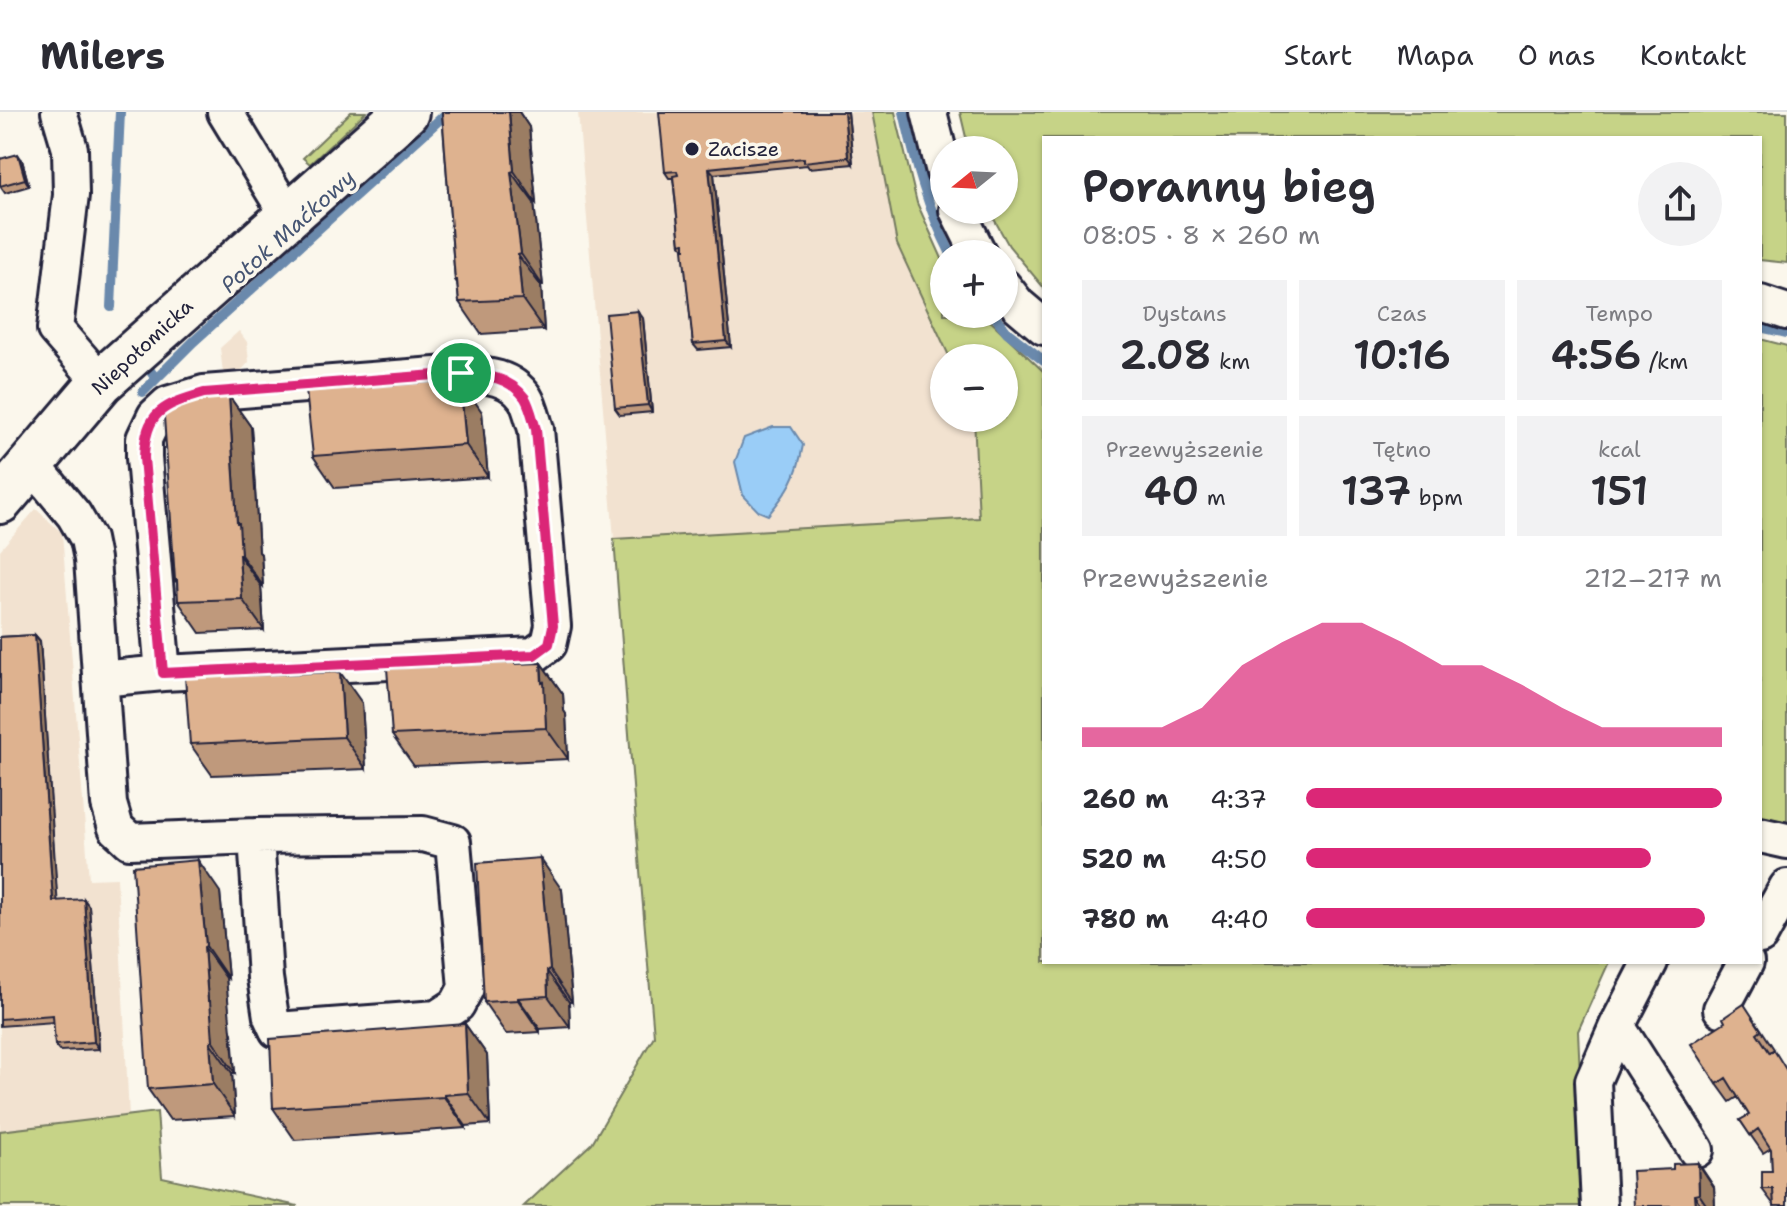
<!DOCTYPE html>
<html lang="pl">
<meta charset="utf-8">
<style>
body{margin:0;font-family:"Shantell Sans",sans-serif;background:#f2f2f3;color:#2b2b33;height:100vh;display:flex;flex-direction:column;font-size:30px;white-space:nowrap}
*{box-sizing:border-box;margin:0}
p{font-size:26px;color:#7c7c81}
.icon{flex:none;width:44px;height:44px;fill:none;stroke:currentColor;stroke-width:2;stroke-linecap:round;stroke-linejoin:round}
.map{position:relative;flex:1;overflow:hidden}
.drawer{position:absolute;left:1042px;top:24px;width:720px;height:828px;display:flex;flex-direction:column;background:#fff;border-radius:0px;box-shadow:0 2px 6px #0004}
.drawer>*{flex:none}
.needle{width:52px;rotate:252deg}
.buttons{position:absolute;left:930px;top:24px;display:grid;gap:16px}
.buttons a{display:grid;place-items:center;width:88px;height:88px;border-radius:50%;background:#fff;box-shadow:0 2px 6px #0004;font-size:40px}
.pin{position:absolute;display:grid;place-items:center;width:68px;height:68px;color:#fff;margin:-34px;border:4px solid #fff;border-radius:50%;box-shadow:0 2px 8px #0007}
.round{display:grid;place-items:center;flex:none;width:84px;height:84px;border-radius:42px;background:#f2f2f3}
.overview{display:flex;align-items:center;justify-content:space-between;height:136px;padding:0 40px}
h1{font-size:44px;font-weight:600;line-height:60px}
.figures{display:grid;grid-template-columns:repeat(3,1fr);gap:12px;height:136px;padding:8px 40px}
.figures div{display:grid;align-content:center;border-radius:0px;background:#f2f2f3;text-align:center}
.figures b{font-size:40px;font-weight:600}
.figures small{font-size:22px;font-weight:400}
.figures p{font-size:22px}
.chart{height:224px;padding:16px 40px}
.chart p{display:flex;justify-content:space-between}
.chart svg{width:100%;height:144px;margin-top:8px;fill:#db2777;opacity:.7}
ul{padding:0 40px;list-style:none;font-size:26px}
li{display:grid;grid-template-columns:128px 96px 1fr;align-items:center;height:60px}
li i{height:20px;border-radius:10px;background:#db2777}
header{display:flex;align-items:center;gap:48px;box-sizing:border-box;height:112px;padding:0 40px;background:#fff;border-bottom:2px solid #e1e1e2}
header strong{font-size:38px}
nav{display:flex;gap:44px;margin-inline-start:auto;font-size:28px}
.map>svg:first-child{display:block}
.built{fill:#f2e2d0}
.green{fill:#c6d387;stroke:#747a61;stroke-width:2}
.water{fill:#9acdf7;stroke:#6a89ac;stroke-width:2}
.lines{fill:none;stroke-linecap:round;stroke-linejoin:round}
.stream{stroke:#6a89ac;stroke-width:10}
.minor-casing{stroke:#22223b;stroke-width:40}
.major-casing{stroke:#22223b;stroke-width:50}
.minor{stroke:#fbf7ec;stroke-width:34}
.major{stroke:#fbf7ec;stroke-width:44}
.wall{fill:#bf997b;stroke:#22223b;stroke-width:2}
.shaded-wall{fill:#9b7d64;stroke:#22223b;stroke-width:2}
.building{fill:#deb28f;stroke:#22223b;stroke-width:2}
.route-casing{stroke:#fff;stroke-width:16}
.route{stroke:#db2777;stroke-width:10}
.poi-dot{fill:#22223b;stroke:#fbf7ec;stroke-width:3}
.labels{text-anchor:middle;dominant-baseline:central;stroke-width:7;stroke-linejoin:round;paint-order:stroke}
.poi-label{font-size:20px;fill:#22223b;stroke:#fbf7ec;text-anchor:start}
.street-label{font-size:20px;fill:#22223b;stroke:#fbf7ec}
.water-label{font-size:22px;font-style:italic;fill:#465573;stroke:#fbf7ec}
</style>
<header>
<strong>Milers</strong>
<nav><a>Start</a><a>Mapa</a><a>O nas</a><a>Kontakt</a></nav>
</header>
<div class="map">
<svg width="1787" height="1094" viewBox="0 0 1787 1094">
<rect width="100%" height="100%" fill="#fbf7ec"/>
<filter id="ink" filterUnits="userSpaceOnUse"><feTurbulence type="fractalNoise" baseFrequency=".0125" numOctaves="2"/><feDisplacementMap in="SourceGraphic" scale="16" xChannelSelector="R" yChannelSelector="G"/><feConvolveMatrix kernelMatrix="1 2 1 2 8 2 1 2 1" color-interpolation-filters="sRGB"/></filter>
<g filter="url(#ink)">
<!-- built -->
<path class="built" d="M578,0H872L897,131L950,246H944V306H974L980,407L614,427Z
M239,219L247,230L249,250L240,260L223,261L220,236Z
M36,397L62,421L89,767L117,766L129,1004L0,1019V438Z"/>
<!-- green -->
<path class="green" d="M351,0H366L310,52L303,46Z
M872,0H895L917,91L944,151V202H983L1044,260V850H1609L1578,919L1586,1094H524L592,1031L654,924L634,687L614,427L979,406L974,306H1004V246H950L897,132Z
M960,0H1787V151L1760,148V26H1044V176L1009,134L989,98H1004V38H969Z
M1760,227L1787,234V710L1760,704Z
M157,1000L162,1065L298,1094H0V1019Z"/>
<!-- water -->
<path class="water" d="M773,315H791L803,333C797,366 789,378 768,403L758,399L743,383L735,350L744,326Z"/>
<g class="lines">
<!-- stream -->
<path class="stream" d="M904,0C915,49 928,98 951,142
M111,195L120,0
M993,202L1007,220L1044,249
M1760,215L1787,221
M156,267L193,230L448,0
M143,280L156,267L149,257"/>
<!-- minor casing -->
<g class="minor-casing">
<path id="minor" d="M59,0L70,37L71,83L55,217L101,270
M225,0L289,105
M929,0L944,60
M957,98L979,142
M1004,175L1018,193L1044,215
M1760,191L1787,200
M32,352L74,403L88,427L92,447L109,692L116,716L130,729L256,724L423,722L453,730L466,876L457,893L437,906L277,918L271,905L265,866L256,724
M100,567L163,561L534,543L549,532L553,514L536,317C533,308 530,294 525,286C510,264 484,263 461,261L204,281L168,292L155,304L144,327V346L163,561
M1760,723L1787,729
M1760,824L1787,775
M1721,897L1746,850
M1617,914L1696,1038
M1599,1094L1593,969L1617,914L1650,850"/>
</g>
<!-- major casing -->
<g class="major-casing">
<path id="major" d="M0,389L101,270L406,0"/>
</g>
<!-- minor -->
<use href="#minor" class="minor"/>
<!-- major -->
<use href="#major" class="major"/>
</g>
<!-- wall -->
<path class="wall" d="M442,0H519L529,15L536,91H534L543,174H541L544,218L481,222L459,190L457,171L455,168Z
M848,0L853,52L809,56L807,53L714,62L731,235L698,238L693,232L684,137L680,132L673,66H669L665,60Z
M22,48L29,74L5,81L0,74Z
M643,206L652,300L620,303L615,296Z
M229,284L251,315L259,440L261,442L263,474H261L264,518L200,521L178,489L177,471L175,468Z
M482,300L488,365L335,376L313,344Z
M35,523L40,529L57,789L89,794L99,937L60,939L55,933L54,910L0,914V525Z
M541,551L563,582L564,599L566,602L568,647L414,654L392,623L516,552Z
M362,591L366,657L212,663L190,632Z
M562,778L572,890H569L570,915L540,917V920L506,922L484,890Z
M220,780L228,866H226L230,918L232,921L235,961H232L235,1004L170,1008L148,977Z
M1757,911L1774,937L1770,940L1774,1093L1762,1077L1772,1059L1771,1036L1763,1041L1740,1008L1749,1003L1738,985L1730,990L1717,972Z
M465,912L487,943L490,1012L466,1014V1016L295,1028L273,996Z
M1698,1051L1714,1075L1715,1094H1634L1673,1057Z"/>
<!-- shaded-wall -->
<path class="shaded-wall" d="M509,0H519L529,15L536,91L514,59Z
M844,0H848L853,52L848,45Z
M18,42L22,48L29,74L25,67Z
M709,56L714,62L731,235L726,229Z
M511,60L534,91L543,174L521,142Z
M518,143L541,174L544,218L522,187Z
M638,199L643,206L652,300L648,293Z
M460,268L482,300L488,365L466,333Z
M229,284L251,315L259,440L261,442L263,474L241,443L237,411Z
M239,443L261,474L264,518L242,487Z
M35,523L40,529L58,796L53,789Z
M541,551L563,582L564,599L566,602L568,647L546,616Z
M340,560L362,591L366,657L344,625Z
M540,746L562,778L572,890L550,858Z
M198,748L220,780L228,866L206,834Z
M84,787L89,794L99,937L94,930Z
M204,835L226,866L235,961L213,929L208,889Z
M547,859L569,890L570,915L548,884Z
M518,886L540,917V920L518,888Z
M465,912L487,943L490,1012L468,981Z
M210,930L232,961L235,1004L213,972Z
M444,983L466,1014V1016L444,985Z
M1698,1051L1714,1075L1715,1094H1707L1699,1082Z
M1694,1083L1702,1094H1695Z"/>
<!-- building -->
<path class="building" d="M442,0H509L514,59L511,60L521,142L518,143L522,187L459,190L457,168H455Z
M659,0H844L848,45L804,50V46L709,56L726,229L693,232L683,137H685V131L680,132L673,64L678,63L677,59L665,60Z
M18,42L25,67L0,74V47Z
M638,199L648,293L615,296L606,202Z
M460,268L466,333L313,344L306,278Z
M229,284L237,411H239L241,443H239L242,487L178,489L177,468H175L163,290Z
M35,523L53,789L84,787L94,930L55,933L53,903L0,907V525Z
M515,550V552L541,551L542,571L544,570L546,616L392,623L387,556Z
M340,560L344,625L190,632L185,565Z
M540,746L550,858L547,859L548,884L518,886V888L484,890L477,751Z
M198,748L206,834L204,835L208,889H210L213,929L210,930L213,972L148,977L133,754Z
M1744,892L1761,918L1757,921L1770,941L1774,938L1787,959V1094H1774L1773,1077H1762V1059H1772L1771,1037L1758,1017L1750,1023L1740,1008L1749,1003L1726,966L1717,972L1691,932L1725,910L1723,906Z
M465,912L468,981L444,983V985L273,996L270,927Z
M1698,1051L1699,1082L1694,1083L1695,1094H1634L1632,1059L1673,1057V1052Z"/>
</g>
<g class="lines" filter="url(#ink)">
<!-- route casing -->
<g class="route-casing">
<path id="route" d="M461,261C485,263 509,264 525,286C530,294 533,308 536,317L553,514L549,532L534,543L163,561L144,346C145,299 163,293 204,281Z"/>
</g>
<!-- route -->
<use href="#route" class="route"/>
</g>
<!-- markers -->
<circle class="poi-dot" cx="692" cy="37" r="8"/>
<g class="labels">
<!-- poi labels -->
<g class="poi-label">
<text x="708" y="37">Zacisze</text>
</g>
<!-- street labels -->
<g class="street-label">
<text transform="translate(142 235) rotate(-43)">Niepołomicka</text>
</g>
<!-- water labels -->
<g class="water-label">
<text transform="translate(288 119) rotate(-42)">Potok Maćkowy</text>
</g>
</g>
</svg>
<div class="buttons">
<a><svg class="needle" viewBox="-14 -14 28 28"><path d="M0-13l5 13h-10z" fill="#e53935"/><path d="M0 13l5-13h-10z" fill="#7c7c81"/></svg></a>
<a>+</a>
<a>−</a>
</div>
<div class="pin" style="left:461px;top:261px;background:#1e9e55"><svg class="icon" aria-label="arrive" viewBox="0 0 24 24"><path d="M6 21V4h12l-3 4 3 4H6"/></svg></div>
<section class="drawer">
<div class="overview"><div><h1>Poranny bieg</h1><p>08:05 · 8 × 260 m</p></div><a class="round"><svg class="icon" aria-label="share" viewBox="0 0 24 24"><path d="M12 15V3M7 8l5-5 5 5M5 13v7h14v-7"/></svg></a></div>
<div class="figures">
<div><p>Dystans</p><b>2.08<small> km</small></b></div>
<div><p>Czas</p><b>10:16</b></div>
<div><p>Tempo</p><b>4:56<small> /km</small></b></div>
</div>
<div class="figures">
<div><p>Przewyższenie</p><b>40<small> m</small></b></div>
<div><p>Tętno</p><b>137<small> bpm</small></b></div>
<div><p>kcal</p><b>151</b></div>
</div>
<div class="chart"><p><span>Przewyższenie</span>212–217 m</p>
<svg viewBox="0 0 160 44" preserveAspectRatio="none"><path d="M0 44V38L10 38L20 38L30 32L40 19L50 12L60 6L70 6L80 12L90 19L100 19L110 25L120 32L130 38L140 38L150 38L160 38V44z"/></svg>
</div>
<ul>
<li><b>260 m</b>4:37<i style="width:100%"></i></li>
<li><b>520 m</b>4:50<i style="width:83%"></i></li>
<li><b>780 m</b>4:40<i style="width:96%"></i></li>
</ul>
</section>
</div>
